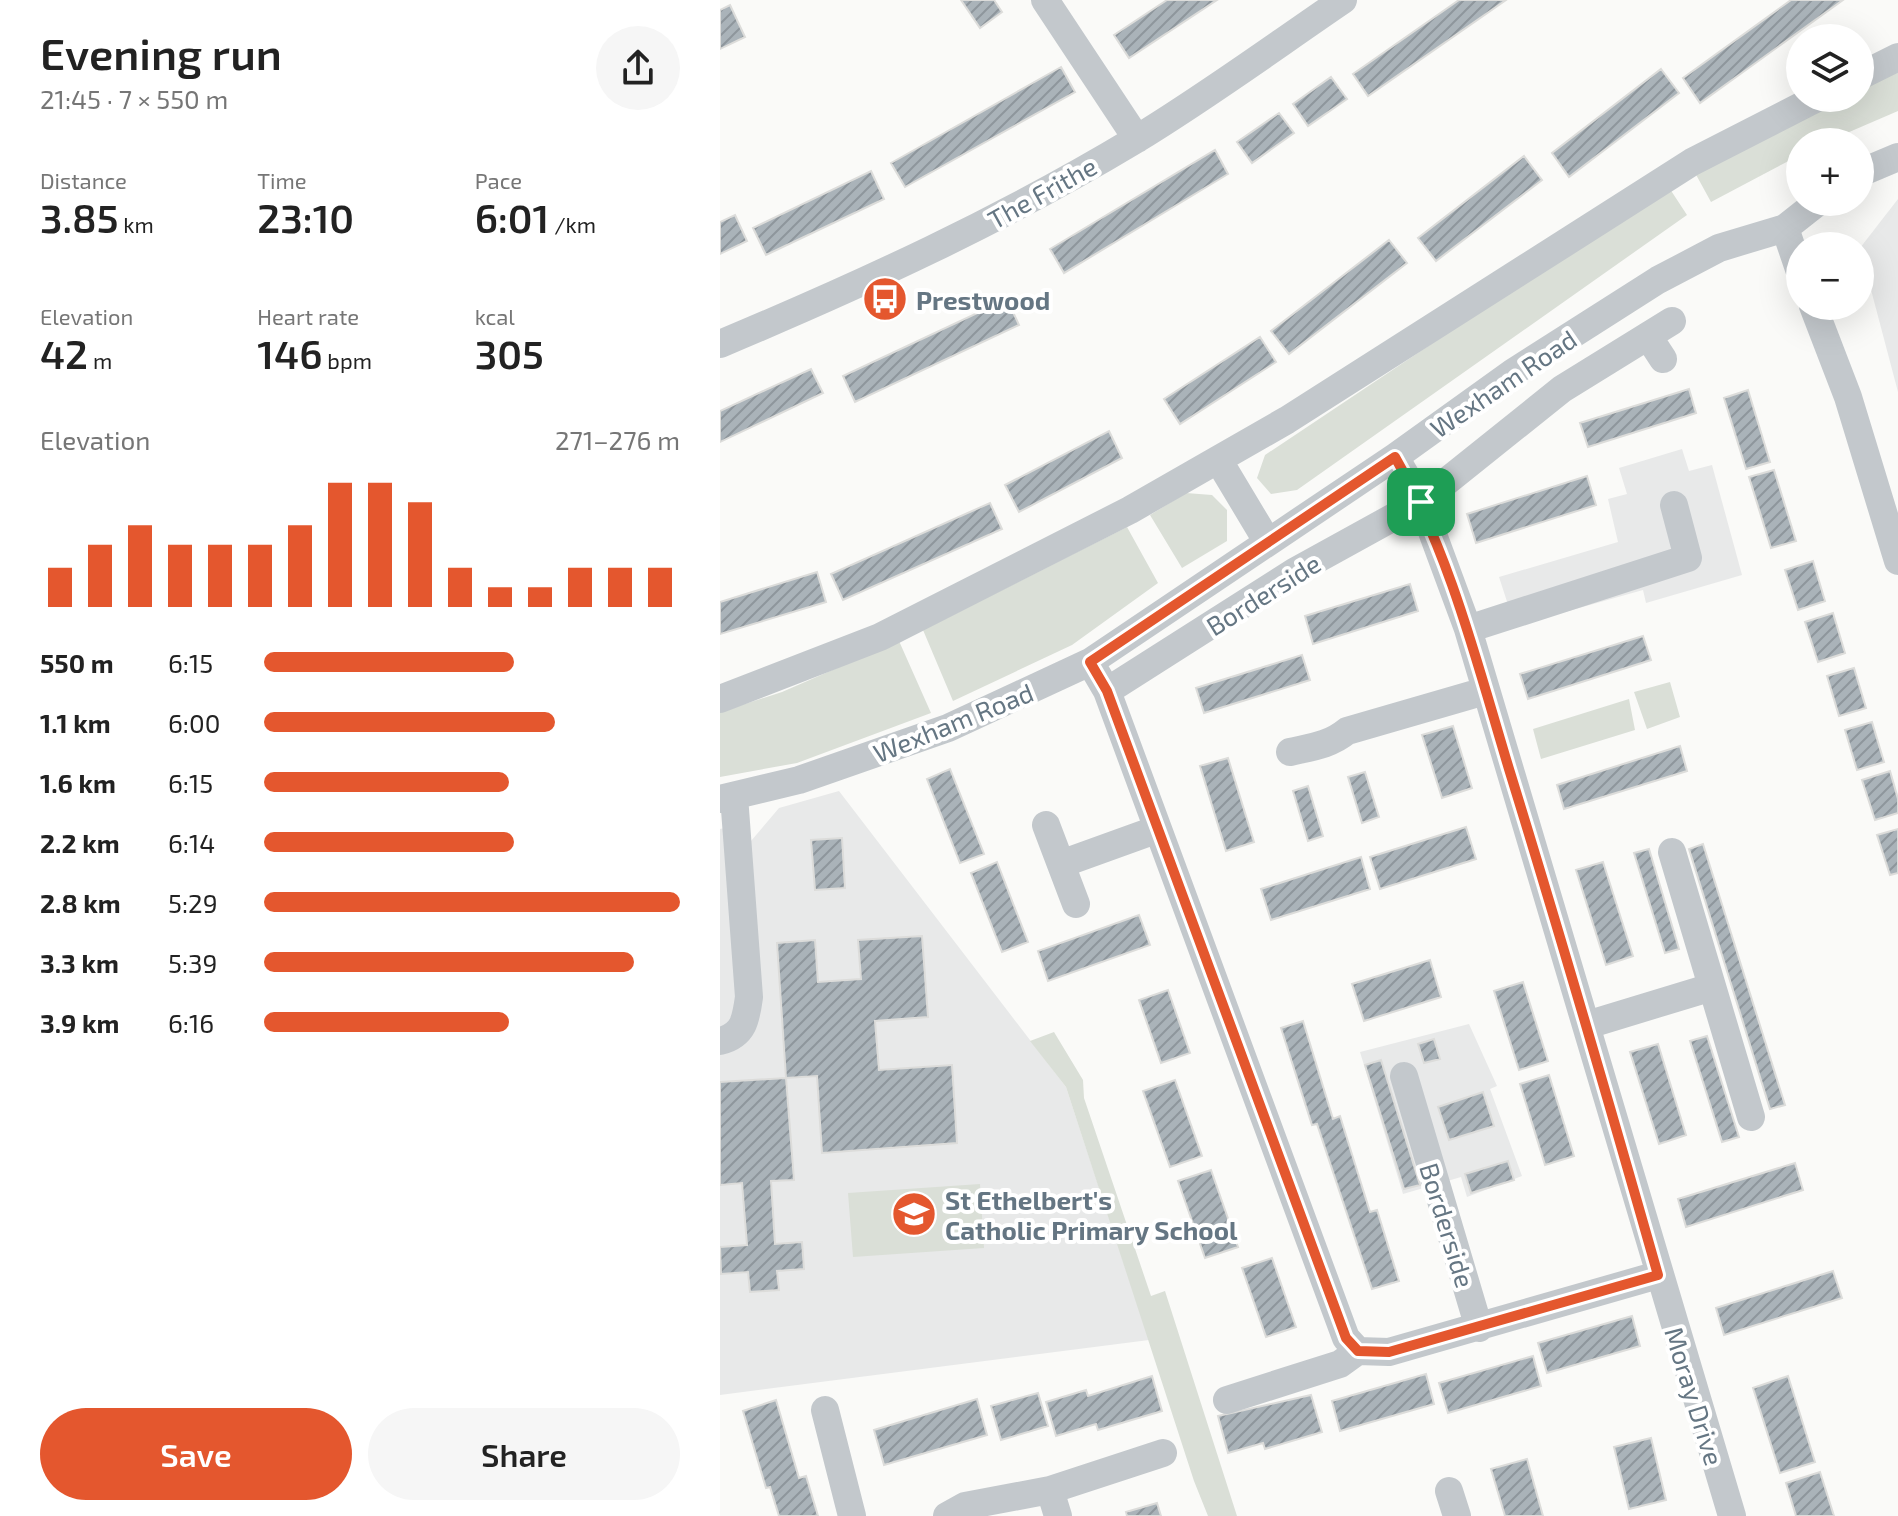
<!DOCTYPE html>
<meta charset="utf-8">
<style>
body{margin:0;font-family:"Exo 2",sans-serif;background:#f6f6f6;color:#222;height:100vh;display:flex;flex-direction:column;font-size:30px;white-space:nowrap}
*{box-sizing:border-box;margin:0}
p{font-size:26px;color:#767676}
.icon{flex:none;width:44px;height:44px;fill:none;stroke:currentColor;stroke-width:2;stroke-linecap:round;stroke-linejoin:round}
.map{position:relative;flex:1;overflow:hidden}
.drawer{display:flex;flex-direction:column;background:#fff;width:720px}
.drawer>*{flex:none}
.fabs{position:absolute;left:1066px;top:24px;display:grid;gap:16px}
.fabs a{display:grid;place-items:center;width:88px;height:88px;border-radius:50%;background:#fff;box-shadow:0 8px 32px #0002;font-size:40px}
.pin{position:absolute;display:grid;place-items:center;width:68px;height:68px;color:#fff;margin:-34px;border-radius:16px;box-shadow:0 4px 12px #0006}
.round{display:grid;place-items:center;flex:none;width:84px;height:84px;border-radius:42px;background:#f6f6f6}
.summary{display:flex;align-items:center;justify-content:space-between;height:136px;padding:0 40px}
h1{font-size:44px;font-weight:600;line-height:60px}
.stats{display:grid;grid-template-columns:repeat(3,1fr);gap:12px;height:136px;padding:8px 40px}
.stats div{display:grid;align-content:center}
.stats b{font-size:40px;font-weight:600}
.stats small{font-size:22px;font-weight:400}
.stats p{font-size:22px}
.chart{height:224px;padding:16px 40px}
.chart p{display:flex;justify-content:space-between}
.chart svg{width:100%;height:144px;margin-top:8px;stroke:#e4572e;stroke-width:6}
.cta{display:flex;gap:16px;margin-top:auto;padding:16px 40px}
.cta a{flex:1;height:92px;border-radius:48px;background:#e4572e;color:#fff;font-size:32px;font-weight:600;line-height:92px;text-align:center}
.cta a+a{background:#f6f6f6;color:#222}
ul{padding:0 40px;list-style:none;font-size:26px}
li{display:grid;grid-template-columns:128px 96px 1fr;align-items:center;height:60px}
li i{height:20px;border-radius:10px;background:#e4572e}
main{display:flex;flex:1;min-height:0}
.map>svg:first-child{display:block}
.built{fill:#e8e9e9}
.green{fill:#dadfd7}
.building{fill:url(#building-hatch);stroke:#dcdcda;stroke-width:2}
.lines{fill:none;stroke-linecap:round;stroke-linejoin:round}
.minor{stroke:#c3c8cc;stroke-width:28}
.route-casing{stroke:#fff;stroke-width:16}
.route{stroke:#e4572e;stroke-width:10}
.labels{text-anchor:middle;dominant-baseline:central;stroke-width:8;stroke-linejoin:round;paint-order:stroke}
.street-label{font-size:26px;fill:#657683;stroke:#fff}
.poi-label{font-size:26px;font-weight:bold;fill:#657683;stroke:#fff;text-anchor:start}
</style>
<main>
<section class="drawer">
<div class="summary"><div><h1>Evening run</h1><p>21:45 · 7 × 550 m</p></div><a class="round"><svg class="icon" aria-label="share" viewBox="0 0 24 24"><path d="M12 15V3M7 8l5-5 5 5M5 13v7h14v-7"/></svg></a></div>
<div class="stats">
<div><p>Distance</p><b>3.85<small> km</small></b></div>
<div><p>Time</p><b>23:10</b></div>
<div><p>Pace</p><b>6:01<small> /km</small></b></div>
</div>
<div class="stats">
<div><p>Elevation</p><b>42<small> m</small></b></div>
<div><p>Heart rate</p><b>146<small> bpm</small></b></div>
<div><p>kcal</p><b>305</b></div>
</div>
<div class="chart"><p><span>Elevation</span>271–276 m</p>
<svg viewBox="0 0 160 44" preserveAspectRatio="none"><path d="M5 44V32M15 44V25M25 44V19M35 44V25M45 44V25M55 44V25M65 44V19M75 44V6M85 44V6M95 44V12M105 44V32M115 44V38M125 44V38M135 44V32M145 44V32M155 44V32"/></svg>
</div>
<ul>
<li><b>550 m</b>6:15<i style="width:60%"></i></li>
<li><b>1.1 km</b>6:00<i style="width:70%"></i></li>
<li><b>1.6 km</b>6:15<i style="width:59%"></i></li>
<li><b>2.2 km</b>6:14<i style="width:60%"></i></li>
<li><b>2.8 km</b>5:29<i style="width:100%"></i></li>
<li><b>3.3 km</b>5:39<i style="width:89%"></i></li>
<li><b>3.9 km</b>6:16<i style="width:59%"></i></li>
</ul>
<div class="cta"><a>Save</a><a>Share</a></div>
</section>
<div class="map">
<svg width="1178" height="1516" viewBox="0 0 1178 1516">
<defs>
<pattern id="building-hatch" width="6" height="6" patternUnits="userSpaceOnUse" patternTransform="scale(2)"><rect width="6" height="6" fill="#aab3b9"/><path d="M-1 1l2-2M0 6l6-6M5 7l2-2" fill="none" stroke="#8e969c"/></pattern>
</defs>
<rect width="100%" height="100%" fill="#fafaf8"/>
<!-- built -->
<path class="built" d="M1178,199V392L1140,248Z
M962,449L969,471L992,465L1022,575L926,603L923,590L795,626L779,577L898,542L888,499L907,494L899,468Z
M119,791L346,1087L429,1340L0,1395V829L29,823L25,848L59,808Z
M749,1024L777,1086L770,1089L802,1176L747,1197L741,1177L683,1194L640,1052Z"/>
<!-- green -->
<path class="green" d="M1178,66V111L1106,142H1080V155L991,202L974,171L1116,98H1140V86Z
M948,186L967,215L577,490L551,494L537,478L545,455Z
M466,493L492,495L507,510V541L462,568L430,515Z
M407,527L438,583L352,645L233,701L203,630Z
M179,641L211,713L77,763L0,777V712L62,692Z
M950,682L960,717L927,729L914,692Z
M909,699L915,730L821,759L813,729Z
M334,1032L363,1080L364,1098L431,1296L445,1291L517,1516H488L474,1481L346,1087L310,1041Z
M260,1184L264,1248L133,1257L128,1193Z"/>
<!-- building -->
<path class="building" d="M241,0H274L282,12L260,28Z
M447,0H497L409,58L394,35Z
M739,0H786L648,96L633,74Z
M1071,0H1123L980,103L963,78Z
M10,5L25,37L0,49V10Z
M341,67L355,92L185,187L171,163Z
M941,69L959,93L849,177L832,153Z
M611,77L627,99L588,126L573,104Z
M559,113L574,133L532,163L517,142Z
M495,150L508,174L344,273L330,249Z
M804,156L822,180L716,261L698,238Z
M151,171L164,199L46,255L33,228Z
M15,215L27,241L0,254V222Z
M669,240L687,263L569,354L551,331Z
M287,299L299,325L135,402L123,376Z
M540,337L556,362L460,424L444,399Z
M91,369L103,393L0,442V411Z
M969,389L976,413L868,447L860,423Z
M1028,390L1050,462L1026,469L1004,398Z
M389,431L402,458L299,512L285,485Z
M1054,470L1076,541L1051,548L1029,477Z
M867,476L876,505L756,543L747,514Z
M270,503L282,529L123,600L111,574Z
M1093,561L1105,601L1078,610L1065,570Z
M97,572L106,602L0,634V602Z
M690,584L698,611L593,644L585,616Z
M1113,613L1125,653L1098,662L1085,622Z
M923,636L931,660L808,699L800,674Z
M582,655L590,680L484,713L476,688Z
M1134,668L1146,708L1119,716L1107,676Z
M1152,722L1164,762L1137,770L1125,730Z
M733,726L752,788L722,798L702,735Z
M960,746L967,771L844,809L837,785Z
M508,758L534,842L506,851L480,766Z
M230,769L264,854L240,863L207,779Z
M1170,771L1178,799V813L1155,820L1142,780Z
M645,772L659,817L642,823L628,777Z
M588,786L603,836L588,841L573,791Z
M746,827L756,859L660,889L650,857Z
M1178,829V873L1170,875L1157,835Z
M122,838L125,888L95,890L91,840Z
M983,844L1065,1105L1050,1109L969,849Z
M929,849L959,949L945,953L914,853Z
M641,857L650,889L551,920L541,889Z
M277,862L308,942L282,952L251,873Z
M883,862L913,956L886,965L856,870Z
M419,915L430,945L328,981L318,951Z
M202,936L208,1017L155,1021L159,1070L232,1065L237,1143L102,1153L97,1076L66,1078L57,943L95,940L98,982L141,979L138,940Z
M710,960L721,997L644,1021L632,984Z
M803,982L828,1061L799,1070L774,991Z
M448,990L470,1053L441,1063L419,1000Z
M583,1021L613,1119L620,1116L650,1212L657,1210L679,1281L652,1289L597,1124L592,1125L561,1028Z
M987,1036L1019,1137L1002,1142L970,1041Z
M714,1039L720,1059L704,1063L698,1044Z
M938,1044L966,1135L939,1144L910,1052Z
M661,1060L700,1185L684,1189L645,1065Z
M829,1075L854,1156L825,1165L800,1084Z
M66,1078L74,1180L51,1181L55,1244L82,1242L84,1269L57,1271L59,1290L30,1292L28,1272L1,1274L0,1247L27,1245L22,1183L0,1185V1082Z
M455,1080L482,1156L450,1167L423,1091Z
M763,1092L774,1126L729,1140L718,1107Z
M788,1161L794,1180L751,1193L745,1174Z
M1075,1163L1083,1190L966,1227L958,1199Z
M491,1170L518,1247L485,1258L458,1181Z
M552,1258L576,1327L546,1337L522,1268Z
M1113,1271L1122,1298L1004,1335L996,1308Z
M912,1316L920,1346L827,1373L818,1343Z
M813,1356L821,1386L728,1413L719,1383Z
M706,1374L714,1404L620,1431L612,1401Z
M432,1376L442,1411L378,1430L376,1424L336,1436L326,1402L366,1390L368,1396Z
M1068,1376L1095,1462L1060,1473L1033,1388Z
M318,1393L328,1426L281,1440L271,1406Z
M591,1395L602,1432L545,1449L543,1443L508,1453L498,1416Z
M257,1399L267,1435L164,1465L154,1430Z
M56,1400L79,1478L86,1476L98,1516H59L50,1487L46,1488L23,1411Z
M931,1438L946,1500L909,1509L894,1447Z
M807,1459L823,1516H785L771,1469Z
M1100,1472L1114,1516H1076L1066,1483Z
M437,1503L441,1516H407L406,1512Z"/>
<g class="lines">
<!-- minor -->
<path class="minor" d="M325,0L417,139
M1140,76L1178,57
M1140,173L1178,157
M1065,228L1080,272
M1093,306L1128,397L1178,561
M928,336L943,359
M0,344C143,284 282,220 415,140C486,97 554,47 623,0
M675,457L701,502L748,629L1012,1516
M499,461L547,541
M748,629L968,558L954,505
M370,662L387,691L626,1338L638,1351L669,1352L938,1275
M387,691L574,572L701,502L842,389L952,321
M0,699L160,637L410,510L567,420L972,162L1097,98
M570,752C592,747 610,745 627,731L765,691
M0,799L79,780L228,728L370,662L675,457L792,373L938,280L999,248L1065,228L1098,202
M326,825L356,904
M952,852L1031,1117
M341,864L438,829
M867,1025L992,987
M0,1041C24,1035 26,1019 29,997L14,796
M684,1076L759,1328
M507,1400L620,1364L638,1351
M105,1410L132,1516
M330,1490L338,1516
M729,1491L737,1516
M227,1516L245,1506L330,1490L443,1453"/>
</g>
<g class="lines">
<!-- route casing -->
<g class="route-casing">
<path id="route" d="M675,457C730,554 757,663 789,769C841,937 890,1106 938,1275L669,1352L638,1351L626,1338L387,691L370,662Z"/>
</g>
<!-- route -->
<use href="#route" class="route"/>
</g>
<!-- icons -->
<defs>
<g id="bus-disc" transform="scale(2.3)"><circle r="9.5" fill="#e4572e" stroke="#fff"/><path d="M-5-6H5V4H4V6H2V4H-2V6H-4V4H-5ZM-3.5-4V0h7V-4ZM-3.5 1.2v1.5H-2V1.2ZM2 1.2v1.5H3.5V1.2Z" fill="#fff"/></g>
<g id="school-disc" transform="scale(2.3)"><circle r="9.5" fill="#e4572e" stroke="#fff"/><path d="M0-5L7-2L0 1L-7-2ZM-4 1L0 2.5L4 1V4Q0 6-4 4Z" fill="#fff"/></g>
</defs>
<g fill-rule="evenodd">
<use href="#bus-disc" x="165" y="299"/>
<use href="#school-disc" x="194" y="1214"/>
</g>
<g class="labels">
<!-- street labels -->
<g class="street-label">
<text transform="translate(322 192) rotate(-29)">The Frithe</text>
<text transform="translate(783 383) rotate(-34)">Wexham Road</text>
<text transform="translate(543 594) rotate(-32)">Borderside</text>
<text transform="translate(233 722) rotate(-22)">Wexham Road</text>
<text transform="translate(728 1225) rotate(73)">Borderside</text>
<text transform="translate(975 1396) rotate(73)">Moray Drive</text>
</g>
<!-- poi labels -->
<g class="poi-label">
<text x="196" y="299">Prestwood</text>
<text x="225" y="1199">St Ethelbert's<tspan x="225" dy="30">Catholic Primary School</tspan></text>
</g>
</g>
</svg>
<div class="fabs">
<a><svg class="icon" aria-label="layers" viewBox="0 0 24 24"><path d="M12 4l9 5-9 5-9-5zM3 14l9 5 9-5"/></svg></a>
<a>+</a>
<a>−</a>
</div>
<div class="pin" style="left:701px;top:502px;background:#1e9e55"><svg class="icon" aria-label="arrive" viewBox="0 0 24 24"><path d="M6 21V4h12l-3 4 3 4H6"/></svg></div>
</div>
</main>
